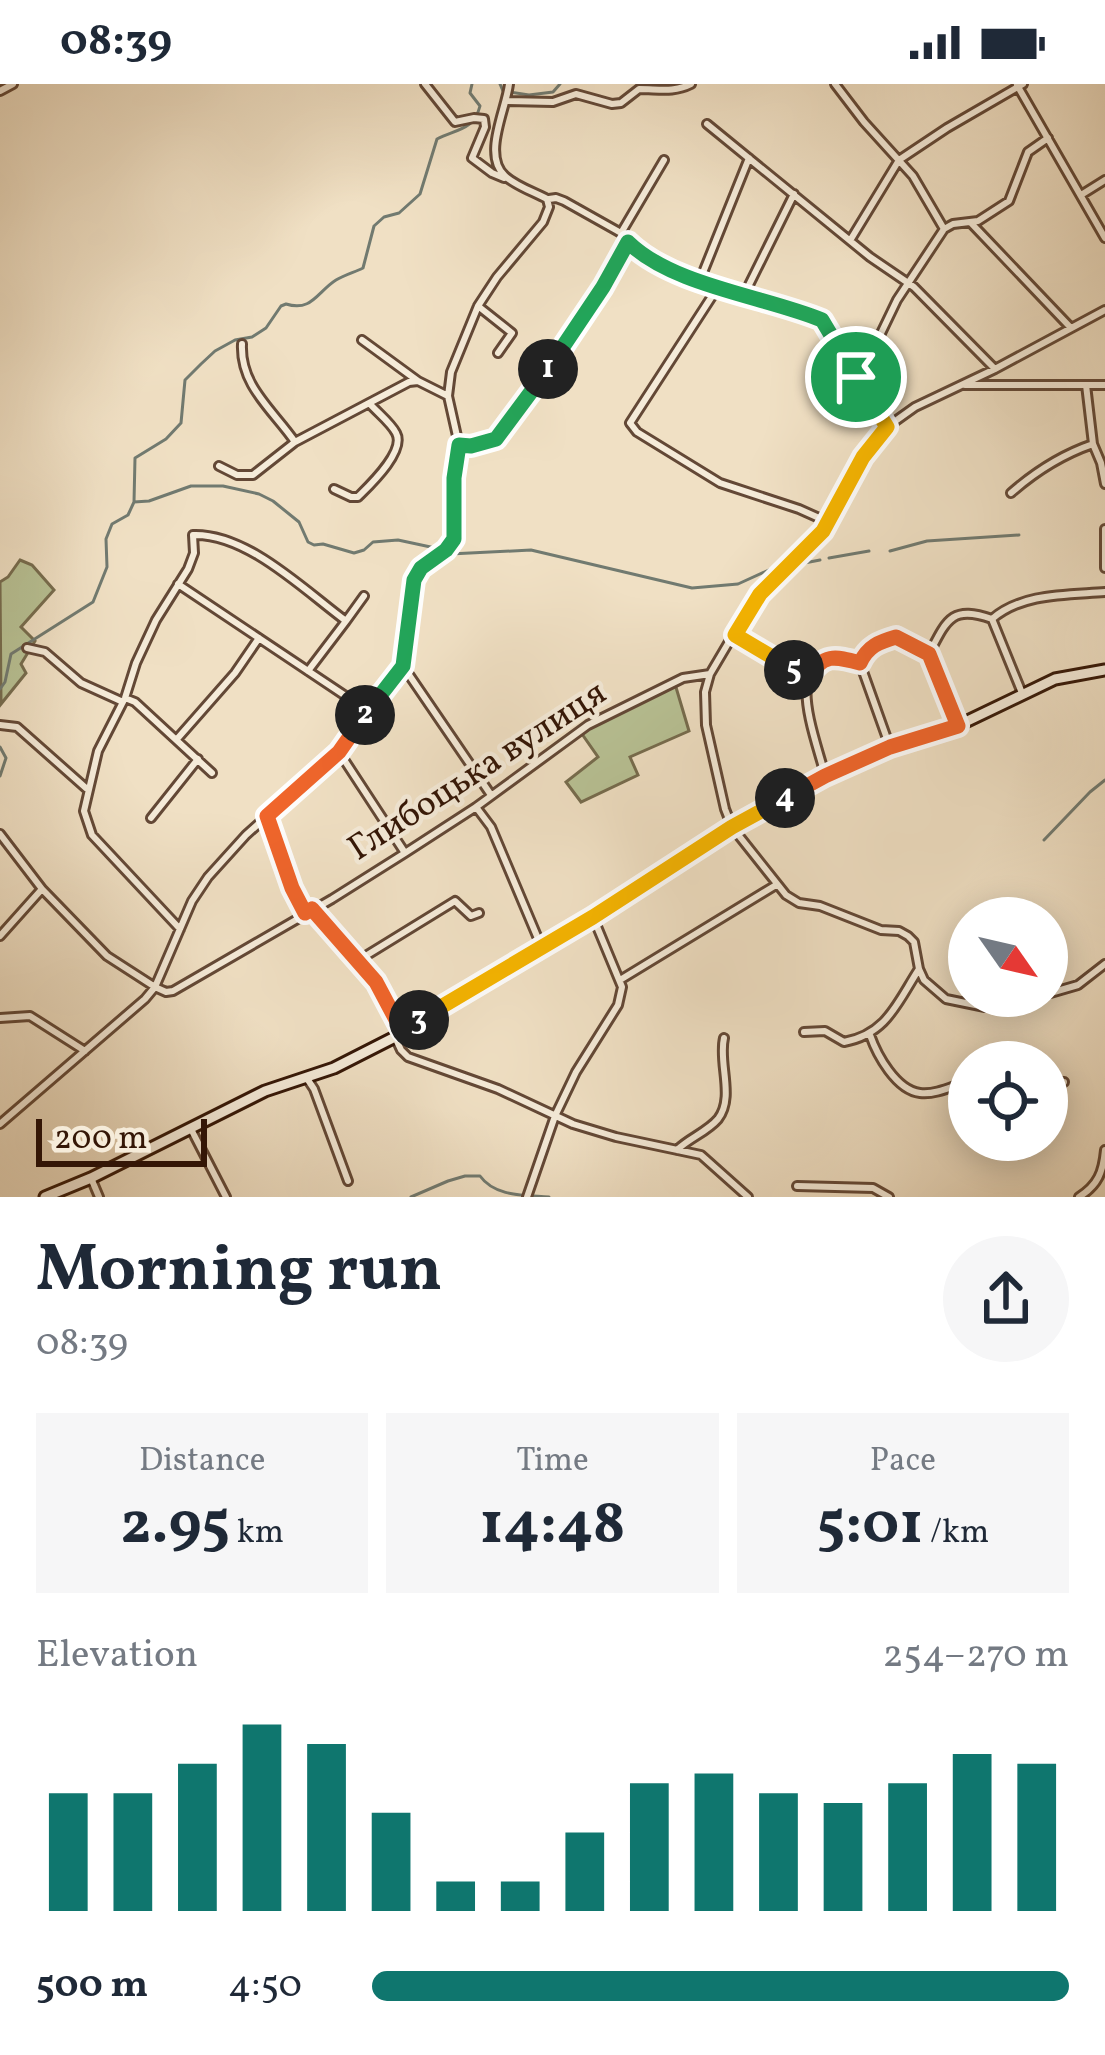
<!DOCTYPE html>
<meta charset="utf-8">
<style>
body{margin:0;font-family:Vollkorn,serif;background:#f6f6f7;color:#1f2937;height:100vh;display:flex;flex-direction:column;font-size:45px;white-space:nowrap}
*{box-sizing:border-box;margin:0}
p{font-size:39px;color:#747a83}
.icon{flex:none;width:66px;height:66px;fill:none;stroke:currentColor;stroke-width:2;stroke-linecap:round;stroke-linejoin:round}
.map{position:relative;height:1113px;overflow:hidden}
.side{display:flex;flex-direction:column;background:#fff;flex:1}
.side>*{flex:none}
.needle{width:78px;rotate:124deg}
.controls{position:absolute;left:948px;top:813px;display:grid;gap:24px}
.controls a{display:grid;place-items:center;width:120px;height:120px;border-radius:50%;background:#fff;box-shadow:0 6px 30px #0003;font-size:60px}
.scale{position:absolute;left:36px;bottom:30px;width:171px;box-sizing:border-box;padding-left:12px;border:6px solid #341606;border-top:0;font-size:33px;line-height:42px;white-space:nowrap;color:#341606;-webkit-text-stroke:9px #f5ebd9;paint-order:stroke}
.pin{position:absolute;display:grid;place-items:center;width:102px;height:102px;color:#fff;margin:-51px;border:6px solid #fff;border-radius:50%;box-shadow:0 3px 12px #0007}
.km{position:absolute;width:60px;height:60px;margin:-30px;border-radius:50%;background:#222;color:#fff;font-size:33px;line-height:60px;text-align:center}
.round{display:grid;place-items:center;flex:none;width:126px;height:126px;border-radius:63px;background:#f6f6f7}
.summary{display:flex;align-items:center;justify-content:space-between;height:204px;padding:0 36px}
h1{font-size:66px;font-weight:700;line-height:90px}
.stats{display:grid;grid-template-columns:repeat(3,1fr);gap:18px;height:204px;padding:12px 36px}
.stats div{display:grid;align-content:center;border-radius:0px;background:#f6f6f7;text-align:center}
.stats b{font-size:60px;font-weight:700}
.stats small{font-size:33px;font-weight:400}
.stats p{font-size:33px}
.chart{height:336px;padding:24px 36px}
.chart p{display:flex;justify-content:space-between}
.chart svg{width:100%;height:216px;margin-top:12px;stroke:#0f766e;stroke-width:6}
ul{padding:0 36px;list-style:none;font-size:39px}
li{display:grid;grid-template-columns:192px 144px 1fr;align-items:center;height:90px}
li i{height:30px;border-radius:15px;background:#0f766e}
.status{display:flex;justify-content:space-between;align-items:center;height:84px;padding:0 60px;background:#fff;direction:ltr}
.status svg{height:33px;fill:currentColor}
.map>svg:first-child{display:block}
.green{fill:#b8c295;stroke:#766c4e;stroke-width:3}
.lines{fill:none;stroke-linecap:round;stroke-linejoin:round}
.stream{stroke:#717a70;stroke-width:3}
.street-casing{stroke:#634836;stroke-width:12}
.secondary-casing{stroke:#341606;stroke-width:15}
.street{stroke:#f5ebd9;stroke-width:6}
.secondary{stroke:#f5ebd9;stroke-width:9}
.split-1-casing{stroke:#fff;stroke-width:24}
.split-2-casing{stroke:#fff;stroke-width:24}
.split-3-casing{stroke:#fff;stroke-width:24}
.split-4-casing{stroke:#fff;stroke-width:24}
.split-5-casing{stroke:#fff;stroke-width:24}
.split-6-casing{stroke:#fff;stroke-width:24}
.split-1{stroke:#22a559;stroke-width:15}
.split-2{stroke:#22a559;stroke-width:15}
.split-3{stroke:#f0652b;stroke-width:15}
.split-4{stroke:#f5b400;stroke-width:15}
.split-5{stroke:#f0652b;stroke-width:15}
.split-6{stroke:#f5b400;stroke-width:15}
.labels{text-anchor:middle;dominant-baseline:central;stroke-width:9;stroke-linejoin:round;paint-order:stroke}
.street-label{font-size:36px;fill:#341606;stroke:#f5ebd9}
</style>
<div class="status"><b>08:39</b><svg viewBox="0 0 49 12"><path d="M0 12V9h3v3zM5 12V6h3v6zM10 12V3h3v9zM15 12V0h3v12zM26 1h20v11H26zM47 4h2v5h-2z"/></svg></div>
<div class="map">
<svg width="1105" height="1113" viewBox="0 0 1105 1113">
<rect width="100%" height="100%" fill="#f0e0c4"/>
<filter id="stains"><feTurbulence type="fractalNoise" baseFrequency=".00167" numOctaves="4"/><feColorMatrix values="0 0 0 0 .2 0 0 0 0 .09 0 0 0 0 .02 0 0 0 .5 -.17"/></filter>
<radialGradient id="worn" r=".72"><stop offset=".6" stop-color="#630" stop-opacity="0"/><stop offset="1" stop-color="#630" stop-opacity=".3"/></radialGradient>
<!-- green -->
<path class="green" d="M20,476L32,481L54,506L21,543L35,557L21,580L26,589L1,620L0,498L8,493Z
M675,600L689,647L630,673L638,691L581,718L566,698L598,673L582,650L590,643Z"/>
<g class="lines">
<!-- stream -->
<path class="stream" d="M500,0L503,7L529,11L553,8L560,0
M134,418L149,417L191,402H223L259,410L273,417L299,438L308,458L314,461L323,460L354,469L364,466L373,458L398,456L440,465
M890,467L927,457L1019,451
M450,470L531,466L692,504L738,500L771,485L780,483
M829,474L869,467
M794,481L820,476
M0,605L5,598L11,570L93,518L107,483L106,455L112,440L128,431L134,418L135,374L166,355L181,339L185,296L201,280L215,267L235,256L252,253L266,244L281,222L286,220C312,228 317,208 336,196C344,191 355,188 363,184L374,142L384,133L399,129L420,110L437,55C457,45 474,46 480,22L470,9L472,0
M0,663L6,674L0,692
M1044,756L1090,708L1105,696
M411,1113L448,1097L465,1092H480C495,1113 525,1111 549,1113"/>
<!-- street casing -->
<g class="street-casing">
<path id="street" d="M425,0L455,38L474,34L484,35L485,43L472,74L492,89L504,94
M835,0L864,38L913,92L944,145
M1017,1L1105,154
M0,7L13,0
M507,17L553,18L576,10L612,20L621,19L639,5C659,5 673,9 691,0
M707,40L870,173L914,203L995,285
M1081,111L1105,96
M549,115L556,114L564,117L621,149L649,176L718,203L822,236L887,343
M971,139L1071,244
M621,149L664,76
M851,155L899,76L947,44L1023,0
M700,196L749,74
M718,203L630,339L637,348L720,399L799,425L828,438
M744,211L794,110
M478,222L512,249L498,269
M362,256L418,297L448,312
M242,260C240,302 273,326 295,358
M856,293L872,268L897,216L944,145L953,140L978,137L1009,117L1028,68L1048,54
M965,301H1105
M1086,301L1093,360L1101,379L1105,400
M459,361L488,359L502,349C544,294 601,220 629,158
M219,382L237,391H253L295,358L409,298L418,297
M334,405L351,413H358C370,401 406,367 396,349C391,339 378,329 370,320
M1011,409C1036,387 1061,371 1093,360
M1105,445V484
M178,500L368,627
M346,537L364,512
M735,551L807,594
M27,564L45,568L81,599L123,618
M860,579L890,663
M860,579C868,562 879,558 896,553L929,570
M403,582L491,711
M1022,609L992,535C1022,509 1066,511 1105,508
M125,614L135,618L212,689
M0,641L17,643L87,705
M957,642L929,570C947,535 952,521 992,535
M177,655L235,589L259,554
M339,668L405,769
M825,691C814,648 775,555 860,579
M476,723L491,743L542,864
M267,732L292,804L305,829
M151,734L198,675
M0,750L42,805L107,872L155,903L166,908L173,907L332,815L405,769L476,723L588,641L683,594L710,590
M312,825L376,898L402,947
M180,845L92,751L84,727L98,667L125,614L136,579L156,536L188,485L194,469L193,451C247,449 304,506 346,537L308,587
M0,852L42,805
M359,876L455,817L471,832L479,829
M620,896L776,801
M1047,910L1078,901L1105,880
M1039,912L985,923L946,915L924,896L919,885L914,858L908,852L899,847L881,846L820,822L799,819L786,811L732,743L725,725L706,641L705,608L710,590L746,529L774,495L823,447L858,381L887,343L915,323L995,285L1105,226
M0,934L30,932L85,967
M804,948L825,947L844,958C887,950 897,919 919,885
M870,951C877,971 896,1006 920,1009C937,1011 954,1001 969,997
M395,953L401,966L408,973L498,1005L573,1040L616,1053L701,1071L748,1113
M306,993L314,1005L348,1097
M1047,997L1064,998
M0,1040L145,915L155,903L192,817L208,793L246,751L339,668L403,582L414,496L421,484L447,466L454,455V394L459,361L448,312L451,288L478,222L497,193L543,138L549,123L547,115C534,108 516,102 505,92C482,71 506,26 509,0
M191,1045L226,1113
M677,1066C689,1054 707,1048 718,1035C735,1013 718,979 724,954
M91,1094L99,1113
M797,1102L873,1104L889,1113
M527,1113L555,1032L576,988L618,921L622,903L593,833
M1079,1113C1098,1101 1103,1088 1105,1066"/>
</g>
<!-- secondary casing -->
<g class="secondary-casing">
<path id="secondary" d="M45,1113L91,1094L265,1007L334,984L395,953L593,833L732,743L825,691L890,663L957,642L1055,595L1105,586"/>
</g>
<!-- street -->
<use href="#street" class="street"/>
<!-- secondary -->
<use href="#secondary" class="secondary"/>
</g>
<g class="lines">
<!-- split-1 casing -->
<g class="split-1-casing">
<path id="split-1" d="M548,285L603,203L628,158C673,202 764,212 822,236L856,293"/>
</g>
<!-- split-2 casing -->
<g class="split-2-casing">
<path id="split-2" d="M365,631L403,582L414,496L421,484L446,466L454,455V394L459,361L471,362L496,355L548,285"/>
</g>
<!-- split-3 casing -->
<g class="split-3-casing">
<path id="split-3" d="M365,631L339,668L267,732L292,804L305,829L312,825L376,898L402,947L419,936"/>
</g>
<!-- split-4 casing -->
<g class="split-4-casing">
<path id="split-4" d="M419,936L593,833L732,743L785,714"/>
</g>
<!-- split-5 casing -->
<g class="split-5-casing">
<path id="split-5" d="M785,714L825,692L890,663L958,642L929,570L896,553C879,558 868,562 860,579C835,572 823,569 808,594L794,586"/>
</g>
<!-- split-6 casing -->
<g class="split-6-casing">
<path id="split-6" d="M794,586L735,551L760,510L823,447L863,373L887,343L856,293"/>
</g>
<!-- split-1 -->
<use href="#split-1" class="split-1"/>
<!-- split-2 -->
<use href="#split-2" class="split-2"/>
<!-- split-3 -->
<use href="#split-3" class="split-3"/>
<!-- split-4 -->
<use href="#split-4" class="split-4"/>
<!-- split-5 -->
<use href="#split-5" class="split-5"/>
<!-- split-6 -->
<use href="#split-6" class="split-6"/>
</g>
<g class="labels">
<!-- street labels -->
<g class="street-label">
<text transform="translate(478 688) rotate(-33)">Глибоцька вулиця</text>
</g>
</g>
<rect width="100%" height="100%" filter="url(#stains)"/>
<rect width="100%" height="100%" fill="url(#worn)"/>
</svg>
<div class="controls">
<a><svg class="needle" viewBox="-14 -14 28 28"><path d="M0-13l5 13h-10z" fill="#e53935"/><path d="M0 13l5-13h-10z" fill="#747a83"/></svg></a>
<a><svg class="icon" aria-label="locate" viewBox="0 0 24 24"><circle cx="12" cy="12" r="6"/><path d="M12 2v4M12 18v4M2 12h4M18 12h4"/></svg></a>
</div>
<div class="scale">200 m</div>
<div class="pin" style="left:856px;top:293px;background:#1e9e55"><svg class="icon" aria-label="arrive" viewBox="0 0 24 24"><path d="M6 21V4h12l-3 4 3 4H6"/></svg></div>
<b class="km" style="left:548px;top:285px">1</b>
<b class="km" style="left:365px;top:631px">2</b>
<b class="km" style="left:419px;top:936px">3</b>
<b class="km" style="left:785px;top:714px">4</b>
<b class="km" style="left:794px;top:586px">5</b>
</div>
<section class="side">
<div class="summary"><div><h1>Morning run</h1><p>08:39</p></div><a class="round"><svg class="icon" aria-label="share" viewBox="0 0 24 24"><path d="M12 15V3M7 8l5-5 5 5M5 13v7h14v-7"/></svg></a></div>
<div class="stats">
<div><p>Distance</p><b>2.95<small> km</small></b></div>
<div><p>Time</p><b>14:48</b></div>
<div><p>Pace</p><b>5:01<small> /km</small></b></div>
</div>
<div class="chart"><p><span>Elevation</span>254–270 m</p>
<svg viewBox="0 0 160 44" preserveAspectRatio="none"><path d="M5 44V20M15 44V20M25 44V14M35 44V6M45 44V10M55 44V24M65 44V38M75 44V38M85 44V28M95 44V18M105 44V16M115 44V20M125 44V22M135 44V18M145 44V12M155 44V14"/></svg>
</div>
<ul>
<li><b>500 m</b>4:50<i style="width:100%"></i></li>
</ul>
</section>
